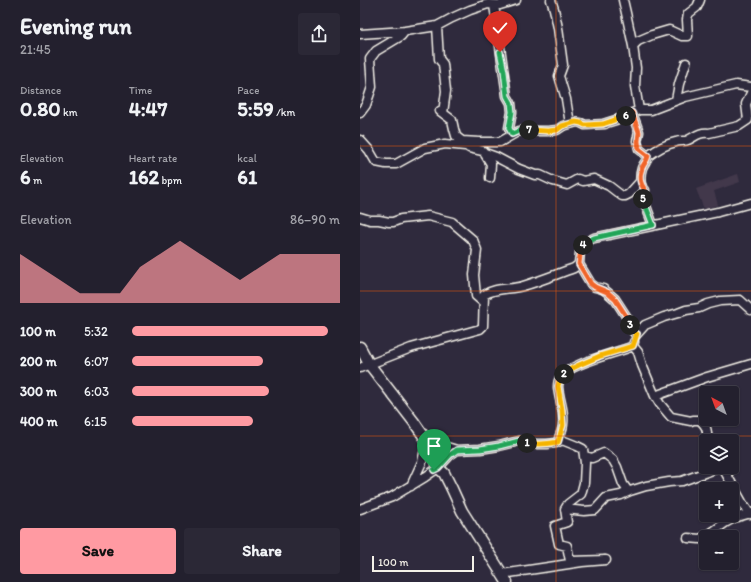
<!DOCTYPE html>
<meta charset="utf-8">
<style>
body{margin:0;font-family:Itim,sans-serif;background:#2b2836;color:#f1f3f6;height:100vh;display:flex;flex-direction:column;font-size:15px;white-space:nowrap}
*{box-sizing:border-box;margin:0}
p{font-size:13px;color:#a3a3aa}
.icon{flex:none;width:22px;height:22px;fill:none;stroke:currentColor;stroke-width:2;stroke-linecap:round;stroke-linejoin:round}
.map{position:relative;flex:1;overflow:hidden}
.sheet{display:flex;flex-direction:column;background:#23202e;width:360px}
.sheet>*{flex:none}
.needle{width:26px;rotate:319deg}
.controls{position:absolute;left:339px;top:386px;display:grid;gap:8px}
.controls a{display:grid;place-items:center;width:40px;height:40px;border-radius:4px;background:#23202e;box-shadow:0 1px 3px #0004,0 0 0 1px #403e4a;font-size:20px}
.scale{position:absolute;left:12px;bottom:10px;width:102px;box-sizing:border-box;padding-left:4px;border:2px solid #f4f1e8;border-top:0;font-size:11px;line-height:14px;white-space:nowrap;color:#f4f1e8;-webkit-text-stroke:3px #2f2a3d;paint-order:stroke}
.pin{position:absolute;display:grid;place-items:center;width:34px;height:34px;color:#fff;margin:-41px -17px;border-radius:50% 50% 50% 0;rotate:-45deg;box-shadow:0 0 4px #0007}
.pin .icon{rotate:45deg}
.km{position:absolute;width:20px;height:20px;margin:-10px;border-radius:50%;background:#222;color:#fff;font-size:11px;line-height:20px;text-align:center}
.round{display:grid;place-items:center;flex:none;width:42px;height:42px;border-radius:4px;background:#2b2836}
.head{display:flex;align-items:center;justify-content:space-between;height:68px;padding:0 20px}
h1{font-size:22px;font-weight:700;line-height:30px}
.metrics{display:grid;grid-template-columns:repeat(3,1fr);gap:6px;height:68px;padding:4px 20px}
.metrics div{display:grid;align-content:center}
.metrics b{font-size:20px;font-weight:700}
.metrics small{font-size:11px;font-weight:400}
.metrics p{font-size:11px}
.chart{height:112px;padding:8px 20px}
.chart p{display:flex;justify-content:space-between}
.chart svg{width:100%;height:72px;margin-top:4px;fill:#ff9aa2;opacity:.7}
.cta{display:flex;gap:8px;margin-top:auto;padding:8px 20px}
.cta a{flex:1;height:46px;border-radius:4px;background:#ff9aa2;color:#111;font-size:16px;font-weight:700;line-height:46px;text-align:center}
.cta a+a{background:#2b2836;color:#f1f3f6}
ul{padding:0 20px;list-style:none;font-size:13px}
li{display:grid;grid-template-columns:64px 48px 1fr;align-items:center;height:30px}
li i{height:10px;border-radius:5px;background:#ff9aa2}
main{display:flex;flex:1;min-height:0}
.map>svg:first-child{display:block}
.built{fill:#43394c}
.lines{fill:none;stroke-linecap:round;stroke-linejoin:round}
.minor-casing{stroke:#f4f1e8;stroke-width:11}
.tertiary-casing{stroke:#f4f1e8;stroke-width:13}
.minor{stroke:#2f2a3d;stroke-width:8}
.tertiary{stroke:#2f2a3d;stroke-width:10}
.split-1-casing{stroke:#fff;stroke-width:8}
.split-2-casing{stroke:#fff;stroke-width:8}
.split-3-casing{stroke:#fff;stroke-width:8}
.split-4-casing{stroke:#fff;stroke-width:8}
.split-5-casing{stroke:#fff;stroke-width:8}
.split-6-casing{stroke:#fff;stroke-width:8}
.split-7-casing{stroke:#fff;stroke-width:8}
.split-8-casing{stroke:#fff;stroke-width:8}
.split-1{stroke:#22a559;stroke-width:5}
.split-2{stroke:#f5b400;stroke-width:5}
.split-3{stroke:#f5b400;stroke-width:5}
.split-4{stroke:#f0652b;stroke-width:5}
.split-5{stroke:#22a559;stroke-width:5}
.split-6{stroke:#f0652b;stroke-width:5}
.split-7{stroke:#f5b400;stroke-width:5}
.split-8{stroke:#22a559;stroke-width:5}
.grid{fill:none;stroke:#e8590c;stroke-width:1;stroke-opacity:0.55}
</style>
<main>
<section class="sheet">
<div class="head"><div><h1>Evening run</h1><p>21:45</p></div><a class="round"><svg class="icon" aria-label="share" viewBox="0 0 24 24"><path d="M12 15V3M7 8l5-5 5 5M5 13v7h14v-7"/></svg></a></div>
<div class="metrics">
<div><p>Distance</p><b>0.80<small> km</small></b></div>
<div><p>Time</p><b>4:47</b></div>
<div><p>Pace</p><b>5:59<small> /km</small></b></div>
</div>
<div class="metrics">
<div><p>Elevation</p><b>6<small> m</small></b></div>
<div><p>Heart rate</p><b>162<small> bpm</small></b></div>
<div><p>kcal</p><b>61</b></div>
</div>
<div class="chart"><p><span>Elevation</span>86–90 m</p>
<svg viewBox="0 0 160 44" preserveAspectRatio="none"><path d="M0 44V14L10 22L20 30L30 38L40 38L50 38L60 22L70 14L80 6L90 14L100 22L110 30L120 22L130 14L140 14L150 14L160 14V44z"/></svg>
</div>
<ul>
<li><b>100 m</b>5:32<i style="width:94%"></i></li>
<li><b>200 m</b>6:07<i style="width:63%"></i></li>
<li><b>300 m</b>6:03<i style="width:66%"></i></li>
<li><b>400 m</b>6:15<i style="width:58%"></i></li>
</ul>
<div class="cta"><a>Save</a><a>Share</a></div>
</section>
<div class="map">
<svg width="391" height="582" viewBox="0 0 391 582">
<rect width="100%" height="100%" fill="#2f2a3d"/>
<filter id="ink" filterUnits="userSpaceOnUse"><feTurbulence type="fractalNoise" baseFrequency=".025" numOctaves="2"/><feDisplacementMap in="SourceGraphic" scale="8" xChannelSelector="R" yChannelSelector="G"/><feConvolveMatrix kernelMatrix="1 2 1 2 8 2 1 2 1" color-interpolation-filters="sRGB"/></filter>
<g filter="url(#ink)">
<!-- built -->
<path class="built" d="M378,174L380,182L354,191L358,205L344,209L336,189Z"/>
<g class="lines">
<!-- minor casing -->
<g class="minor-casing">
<path id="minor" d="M191,0L194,9L198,28L203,65L199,76L206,99L210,124
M263,0L266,13L273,46
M134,5L147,96L151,103L152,112L149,128L152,134
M77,26L79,59L83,64L86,91L83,113
M0,34L45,31
M316,100L319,84L326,63
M279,110H291L325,97L376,85L391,87
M80,111L92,120L94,129L96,136L98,138L102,141L119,142H140L159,131H188L197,130L203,126L217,122L221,123L225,125L245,124
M0,113L6,105L12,87L10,59L16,51L41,36L45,31L77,26L92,18L110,10L128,4L140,5L156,0
M272,113L279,132L277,141L279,149L288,156
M243,124L262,118L279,110L275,86L276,68L273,46L278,41L292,35L309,30L322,36H328L327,20L328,14L337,7L340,0
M0,140L9,150L16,162L26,164H36L65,148L85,144L105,146L108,145
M110,144L109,148L123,151L131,164L130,178
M125,153L136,157L159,169L175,175H180L193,181L207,185L218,179L223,181L234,179L249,186L262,196H265L269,194L279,183L285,190L283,198L293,225
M281,185C280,179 280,174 282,168C284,163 287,161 288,156C296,150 306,144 316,142C320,140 325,142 328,140C336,136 339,132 349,133L379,126L388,120L386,104L391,93
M0,217L10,220H19L29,222H33L41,219L68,216L92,222L113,240L117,250L114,275L116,296L123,302
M219,264L231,284L235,287L243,289L247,292L255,299L268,319L271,328L276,335L285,325L304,317L318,313L326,310L339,308L348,304L360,301L380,300L391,310
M274,342L273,346L278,352L282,365L295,396
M0,368L51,348L120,329L123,326L124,295C136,287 150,290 163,286C180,281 197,274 214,268L219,264C220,250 219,244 234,238L358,212L391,203
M349,441C346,437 348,433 346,428C345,425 342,422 340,420H333L331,421L311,417L300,404L295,396L347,377L391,364
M198,442C199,436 203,430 203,424C205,412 199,400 198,387C198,385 198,381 200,378C207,364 257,353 273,346
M224,456L232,458L244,453L253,460L257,467L263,484L268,491
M51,486L62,462L67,441L97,450L120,449L139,446L159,441L174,444H187L196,443L202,440L217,446L223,449L225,463L224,483L221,494L208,504L205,509L207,522L195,526L199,544L207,546L210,561L246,560L222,562L142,574
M0,509L32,497L65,477L78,468L90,455L97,450
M205,509L224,511L235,510L246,498L261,495L270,491L286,486L309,482L322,481L355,469L363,468L383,504L390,514
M328,538L340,539L351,533L365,523L374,518L391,513"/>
</g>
<!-- tertiary casing -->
<g class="tertiary-casing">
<path id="tertiary" d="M0,347L9,364L54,422L74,451L78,468L84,473L92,489L102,511L142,574L147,582"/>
</g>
<!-- minor -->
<use href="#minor" class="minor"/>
<!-- tertiary -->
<use href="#tertiary" class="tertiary"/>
</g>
</g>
<g class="lines" filter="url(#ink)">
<!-- split-1 casing -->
<g class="split-1-casing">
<path id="split-1" d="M74,470L78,468L90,455L97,450L120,449L139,446L159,441L167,443"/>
</g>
<!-- split-2 casing -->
<g class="split-2-casing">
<path id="split-2" d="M167,443C177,445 188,444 198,442L203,425L202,410L198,386L200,378L204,374"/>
</g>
<!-- split-3 casing -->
<g class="split-3-casing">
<path id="split-3" d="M204,374L207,371L219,365L240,356L273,346L277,334L276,335L270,325"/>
</g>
<!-- split-4 casing -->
<g class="split-4-casing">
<path id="split-4" d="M223,245L221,247L219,264L231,284L235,287L247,292L255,299L268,319L270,325"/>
</g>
<!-- split-5 casing -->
<g class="split-5-casing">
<path id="split-5" d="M223,245L227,241L234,238L293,225L283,199"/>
</g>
<!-- split-6 casing -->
<g class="split-6-casing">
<path id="split-6" d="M266,116L272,113L279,132L278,141L279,149L288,156C287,161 284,163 282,168C279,176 279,183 285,190L283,199"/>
</g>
<!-- split-7 casing -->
<g class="split-7-casing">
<path id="split-7" d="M169,130L188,131L197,130L202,126L216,122L221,123L225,125L243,124L266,116"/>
</g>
<!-- split-8 casing -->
<g class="split-8-casing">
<path id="split-8" d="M140,52L144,71L147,96L151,103L152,112L149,128L152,134L159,131L169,130"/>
</g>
<!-- split-1 -->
<use href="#split-1" class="split-1"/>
<!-- split-2 -->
<use href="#split-2" class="split-2"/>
<!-- split-3 -->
<use href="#split-3" class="split-3"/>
<!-- split-4 -->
<use href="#split-4" class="split-4"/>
<!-- split-5 -->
<use href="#split-5" class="split-5"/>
<!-- split-6 -->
<use href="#split-6" class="split-6"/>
<!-- split-7 -->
<use href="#split-7" class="split-7"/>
<!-- split-8 -->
<use href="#split-8" class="split-8"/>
</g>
<!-- grid -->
<path class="grid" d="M196,0V582M0,146H391M0,291H391M0,436H391"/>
</svg>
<div class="controls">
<a><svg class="needle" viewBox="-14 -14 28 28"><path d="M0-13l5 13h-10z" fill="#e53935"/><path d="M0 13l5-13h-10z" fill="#a3a3aa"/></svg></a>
<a><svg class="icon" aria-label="layers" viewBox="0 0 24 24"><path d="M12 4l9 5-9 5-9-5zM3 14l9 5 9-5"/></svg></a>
<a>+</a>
<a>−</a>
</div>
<div class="scale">100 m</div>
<div class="pin" style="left:74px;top:470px;background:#1e9e55"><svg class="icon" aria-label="arrive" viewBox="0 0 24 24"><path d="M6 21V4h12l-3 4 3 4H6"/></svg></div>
<div class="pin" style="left:140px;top:52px;background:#d93025"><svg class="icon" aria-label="check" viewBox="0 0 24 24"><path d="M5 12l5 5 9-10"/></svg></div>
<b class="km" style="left:167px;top:443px">1</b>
<b class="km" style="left:204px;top:374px">2</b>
<b class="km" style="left:270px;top:325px">3</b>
<b class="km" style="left:223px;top:245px">4</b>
<b class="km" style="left:283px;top:199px">5</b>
<b class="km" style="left:266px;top:116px">6</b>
<b class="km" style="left:169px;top:130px">7</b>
</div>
</main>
